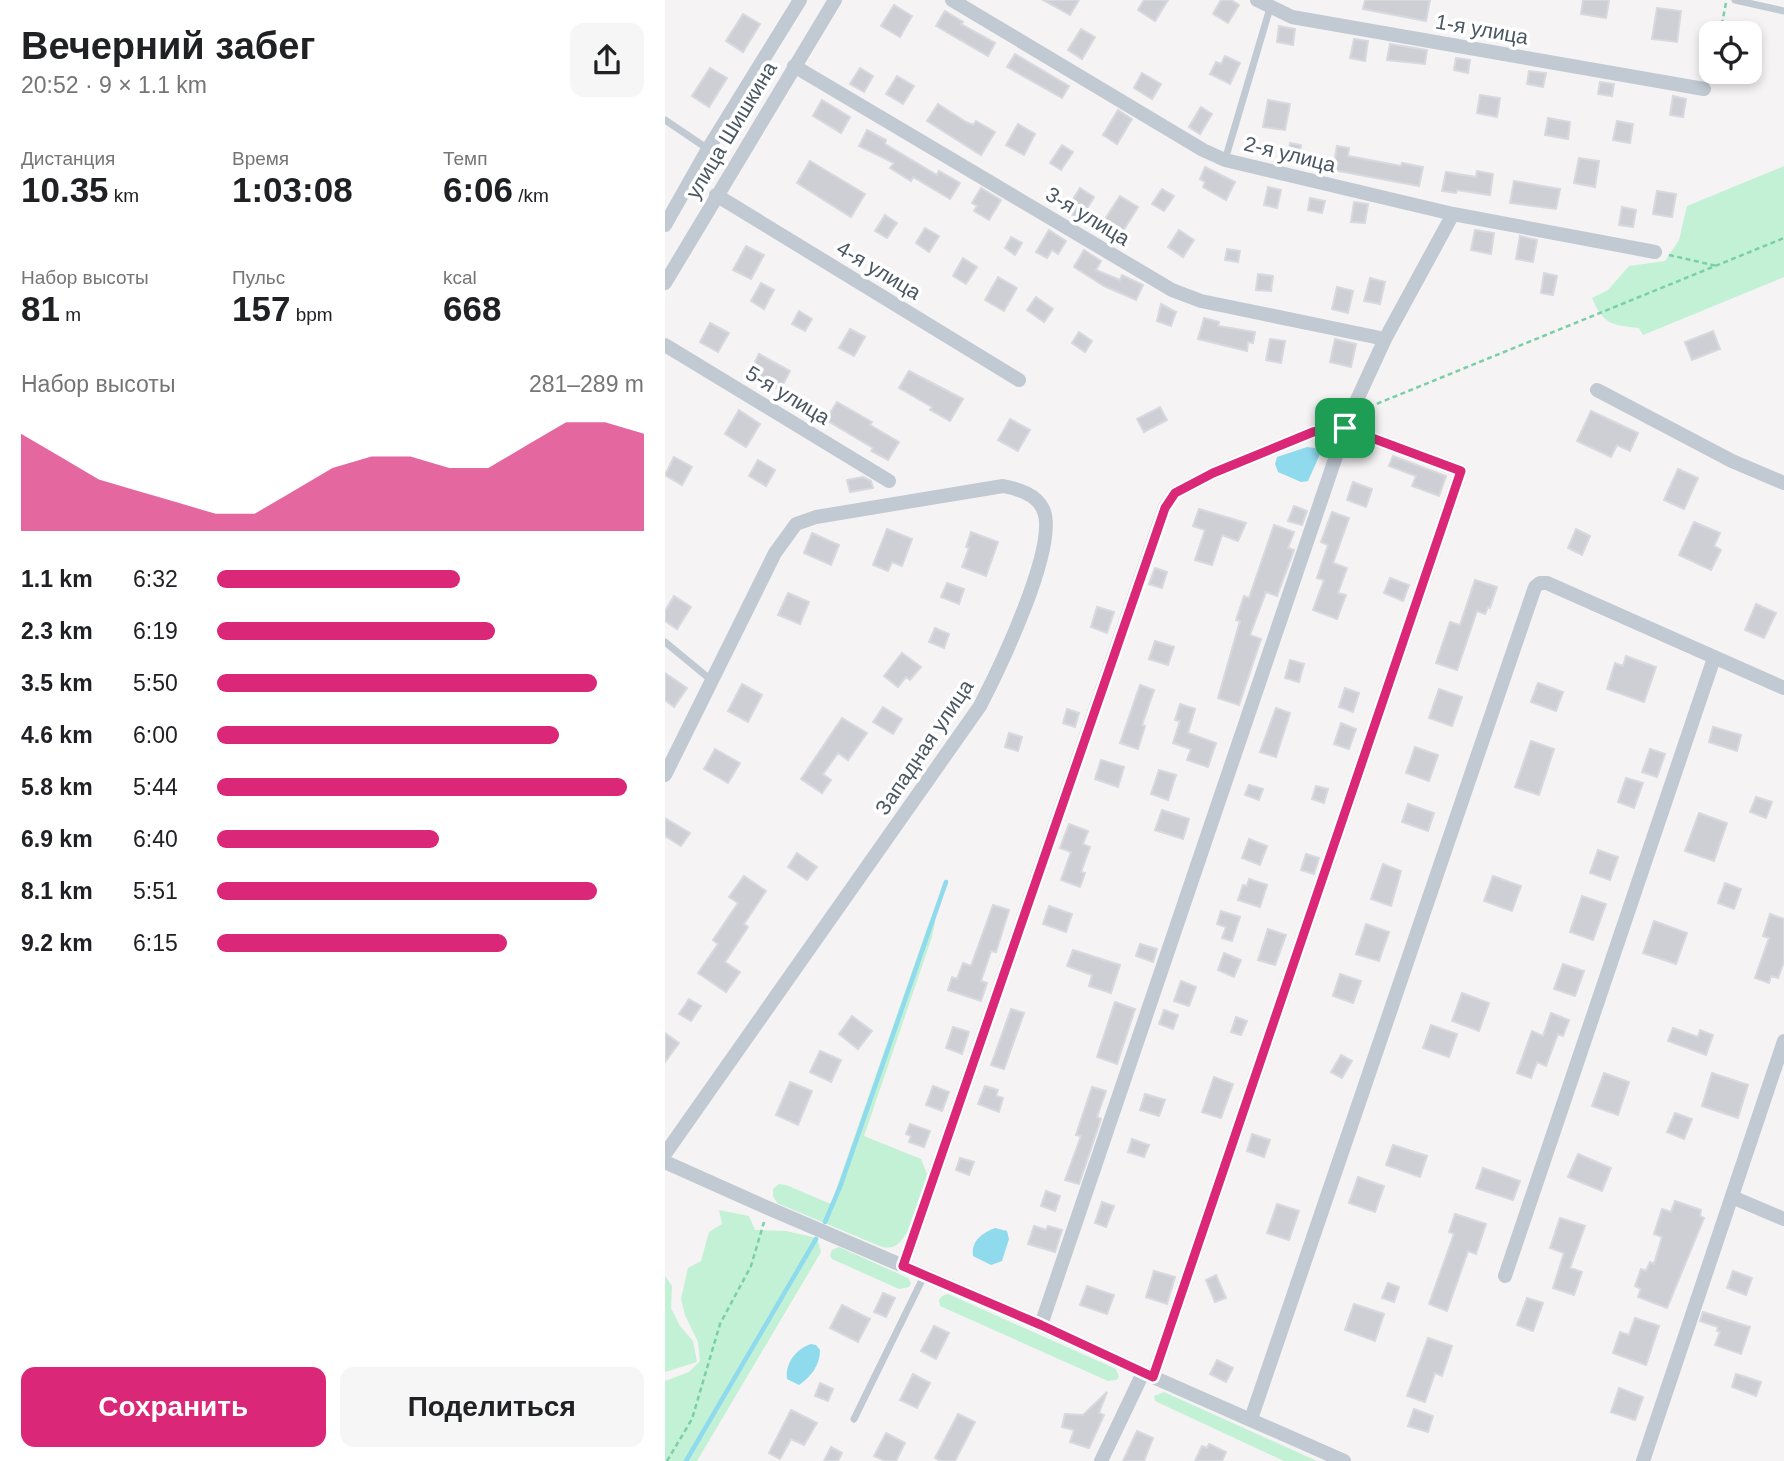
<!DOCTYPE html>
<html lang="ru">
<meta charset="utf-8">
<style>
body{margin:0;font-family:Arial,sans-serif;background:#f6f6f6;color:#202124;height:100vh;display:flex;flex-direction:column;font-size:26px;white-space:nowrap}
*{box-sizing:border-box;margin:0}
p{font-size:23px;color:#757577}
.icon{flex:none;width:38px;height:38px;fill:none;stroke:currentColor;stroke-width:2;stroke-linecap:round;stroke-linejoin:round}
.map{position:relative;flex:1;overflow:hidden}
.side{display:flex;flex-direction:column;background:#fff;width:665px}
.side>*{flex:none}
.controls{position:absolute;left:1034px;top:21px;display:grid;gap:14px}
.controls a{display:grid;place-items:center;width:63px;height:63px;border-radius:14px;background:#fff;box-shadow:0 4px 10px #0003;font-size:35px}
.pin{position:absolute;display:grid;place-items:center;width:60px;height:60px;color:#fff;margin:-30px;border-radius:14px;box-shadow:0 4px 10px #0006}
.round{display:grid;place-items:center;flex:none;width:74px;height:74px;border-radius:14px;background:#f6f6f6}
.head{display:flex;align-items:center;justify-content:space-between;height:119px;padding:0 21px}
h1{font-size:38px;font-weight:800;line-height:52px}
.figures{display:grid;grid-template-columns:repeat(3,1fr);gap:10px;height:119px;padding:7px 21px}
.figures div{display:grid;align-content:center}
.figures b{font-size:35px;font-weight:800}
.figures small{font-size:19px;font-weight:400}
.figures p{font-size:19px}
.chart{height:196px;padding:14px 21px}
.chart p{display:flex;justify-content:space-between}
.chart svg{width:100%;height:126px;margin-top:7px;fill:#db2777;opacity:.7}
.button{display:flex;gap:14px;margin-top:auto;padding:14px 21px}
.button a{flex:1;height:80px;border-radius:14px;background:#db2777;color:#fff;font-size:28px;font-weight:800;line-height:80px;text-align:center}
.button a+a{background:#f6f6f6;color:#202124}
ul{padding:0 21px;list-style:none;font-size:23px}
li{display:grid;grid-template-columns:112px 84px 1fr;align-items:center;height:52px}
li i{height:18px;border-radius:9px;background:#db2777}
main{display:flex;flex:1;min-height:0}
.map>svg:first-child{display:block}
.green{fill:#c3f1d5}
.water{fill:#90daee}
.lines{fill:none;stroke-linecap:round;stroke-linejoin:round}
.stream{stroke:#90daee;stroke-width:4.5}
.building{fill:#cdcfd5;stroke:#d7d9de;stroke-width:2}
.path{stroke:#7ad0a6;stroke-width:2.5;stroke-dasharray:5 3.5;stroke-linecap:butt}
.service{stroke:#c1cad2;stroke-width:7}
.minor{stroke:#c1cad2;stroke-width:14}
.route-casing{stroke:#fff;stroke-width:14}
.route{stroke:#db2777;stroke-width:9}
.labels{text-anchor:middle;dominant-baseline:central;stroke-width:7;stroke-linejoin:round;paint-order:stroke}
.street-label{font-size:21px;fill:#4a5661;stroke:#fff}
</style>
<main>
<section class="side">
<div class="head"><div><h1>Вечерний забег</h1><p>20:52 · 9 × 1.1 km</p></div><a class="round"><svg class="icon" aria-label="share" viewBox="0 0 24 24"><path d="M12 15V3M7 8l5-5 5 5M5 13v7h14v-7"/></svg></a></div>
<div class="figures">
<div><p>Дистанция</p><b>10.35<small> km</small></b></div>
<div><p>Время</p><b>1:03:08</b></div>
<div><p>Темп</p><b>6:06<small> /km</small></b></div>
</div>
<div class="figures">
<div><p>Набор высоты</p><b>81<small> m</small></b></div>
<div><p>Пульс</p><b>157<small> bpm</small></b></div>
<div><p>kcal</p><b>668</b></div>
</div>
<div class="chart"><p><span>Набор высоты</span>281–289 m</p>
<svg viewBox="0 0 160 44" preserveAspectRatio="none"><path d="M0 44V10L10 18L20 26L30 30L40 34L50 38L60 38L70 30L80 22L90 18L100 18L110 22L120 22L130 14L140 6L150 6L160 10V44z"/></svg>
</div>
<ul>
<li><b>1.1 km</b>6:32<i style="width:57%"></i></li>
<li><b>2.3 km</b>6:19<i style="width:65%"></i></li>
<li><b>3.5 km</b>5:50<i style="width:89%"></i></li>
<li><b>4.6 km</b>6:00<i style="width:80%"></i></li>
<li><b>5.8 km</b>5:44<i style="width:96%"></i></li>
<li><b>6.9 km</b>6:40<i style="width:52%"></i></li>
<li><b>8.1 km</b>5:51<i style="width:89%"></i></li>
<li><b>9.2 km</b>6:15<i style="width:68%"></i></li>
</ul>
<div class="button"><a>Сохранить</a><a>Поделиться</a></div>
</section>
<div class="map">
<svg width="1119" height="1461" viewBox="0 0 1119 1461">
<rect width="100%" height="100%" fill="#f5f3f3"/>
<!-- green -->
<path class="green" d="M1119,166V277L978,335L974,328C946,325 938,324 927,298L943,290L964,266L1000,261L1014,240L1022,206Z
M266,917H269L270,923L267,937L199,1136L256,1159L262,1174C259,1191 246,1233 233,1244C228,1248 223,1248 217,1247L112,1203L108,1196V1189L114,1184L121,1185L166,1204Z
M54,1210L84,1216L90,1230L121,1231L152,1238L156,1252L32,1461H0V1381L24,1372L35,1361L33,1342L20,1315L16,1299L23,1268L36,1261L44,1232L57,1224Z
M174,1247L243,1278L246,1283L244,1287L234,1289L167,1259L165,1255L167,1250Z
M0,1276L7,1286L6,1308L15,1326L28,1341L32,1362L0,1372Z
M283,1294L451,1369L454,1377L451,1380L443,1381L275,1306L274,1300L277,1296Z
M499,1392L652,1461H619L490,1401L489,1396Z"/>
<!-- water -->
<path class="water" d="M642,447L650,448L655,454L643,481L636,482L613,472L610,464L612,457Z
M330,1228L342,1231L344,1239L337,1261L326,1265L308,1256C306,1241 317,1233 330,1228Z
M146,1344L151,1345L155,1350C155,1365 146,1377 134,1385L122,1379C120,1363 131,1349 146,1344Z"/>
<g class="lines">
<!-- stream -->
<path class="stream" d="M160,1222L175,1187L281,882
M21,1461L151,1239"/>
</g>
<!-- building -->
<path class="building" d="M378,0H414L405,15Z
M479,0H503L490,21L473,10Z
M556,0H566L574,5L563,23L548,14Z
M700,0H765L761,21L698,9Z
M918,0H944L941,18L916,14Z
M229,5L247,16L235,37L216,26Z
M992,8L1016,11L1012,42L987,39Z
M280,11L298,22L296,24L330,43L323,56L271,26Z
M78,14L95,24L78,52L61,41Z
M614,26L630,29L628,45L612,42Z
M416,29L430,37L417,59L403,50Z
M689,39L703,41L700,61L685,58Z
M725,44L762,50L760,64L722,60Z
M350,54L404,86L397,98L342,67Z
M560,56L575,63L565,84L545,74L551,62L556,64Z
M791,58L805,60L803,73L789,70Z
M45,68L62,78L44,107L27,96Z
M195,68L208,76L199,92L185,84Z
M864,71L881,73L878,87L862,84Z
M477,73L496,84L487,99L469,88Z
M232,76L249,86L238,104L221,94Z
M935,82L949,84L947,96L933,94Z
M815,95L835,98L832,117L812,113Z
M1008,96L1021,99L1018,117L1005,115Z
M157,100L185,117L176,133L148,116Z
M603,100L625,104L620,130L598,127Z
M273,104L301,122L308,125L311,121L330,132L316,155L262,121Z
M536,107L547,114L535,134L524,127Z
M453,110L467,119L452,144L438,135Z
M883,118L905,122L903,139L880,135Z
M952,121L968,124L965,143L948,140Z
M353,124L370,134L359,155L341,145Z
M202,130L221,140L220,144L272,175L274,171L295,183L285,199L248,177L246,181L225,168L229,163L194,146Z
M625,143L636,145L634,159L623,157Z
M397,145L408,152L396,170L385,163Z
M672,146L684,148L683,156L689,157L736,166L737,163L758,167L754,186L668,170Z
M914,158L934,161L930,187L909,183Z
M145,161L200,194L186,217L132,183Z
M540,167L570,182L561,200L538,187L540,182L535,179Z
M812,171L828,174L825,195L792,190L791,193L777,191L781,172L811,177Z
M849,181L895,189L891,209L845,203Z
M603,187L616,190L612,208L599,205Z
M316,188L336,200L324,220L309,211L312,206L307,203Z
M415,188L429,197L415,220L401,211Z
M497,189L509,196L499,211L487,204Z
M992,191L1011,194L1007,217L988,214Z
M455,196L473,207L458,231L440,219Z
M645,198L660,201L657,213L643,210Z
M689,202L703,204L700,223L686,222Z
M957,207L971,210L968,227L954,225Z
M220,215L232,223L222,238L210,231Z
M260,228L274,236L264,252L251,243Z
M384,230L401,241L393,254L387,250L382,258L371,252Z
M514,230L529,240L518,257L503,247Z
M810,230L829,233L826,254L806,250Z
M855,236L872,240L868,262L851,259Z
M346,237L357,243L350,255L340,248Z
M81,246L99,255L86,279L68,270Z
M562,249L575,251L573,262L560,260Z
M419,250L436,261L431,270L455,280L457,275L478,285L471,300L439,286L409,267Z
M298,258L312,267L301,284L288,276Z
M879,273L892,276L888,295L876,293Z
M593,274L608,276L606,291L591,290Z
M333,277L352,288L339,311L320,300Z
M705,278L720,282L715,304L699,301Z
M96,283L109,290L99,309L86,301Z
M672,287L688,291L683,313L667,309Z
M371,297L388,309L379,322L362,310Z
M496,304L511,312L506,326L492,321Z
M134,311L147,319L140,331L127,324Z
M539,318L554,322L553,326L590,332L588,343L583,342L582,351L533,339Z
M45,323L64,333L53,352L35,342Z
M185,329L200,337L189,356L174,348Z
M1048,331L1055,349L1027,360L1020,342Z
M414,332L427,341L420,352L407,343Z
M605,339L620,341L616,363L601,360Z
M670,339L691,344L686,367L665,362Z
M94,354L125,371L115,390L84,374Z
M244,371L298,399L285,421L265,410L267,407L234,388Z
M172,402L207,422L205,425L234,442L223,460L206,451L208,448L161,420Z
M495,407L502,420L479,432L472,419Z
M74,410L95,424L81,447L60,434Z
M926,411L973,433L965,451L952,445L946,457L912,441Z
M345,419L365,430L353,451L333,440Z
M728,456L781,476L774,496L747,486L751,476L724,466Z
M9,457L27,467L17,485L0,475Z
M93,460L110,470L101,486L84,476Z
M1013,469L1033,478L1019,509L999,500Z
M198,477L206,481L208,488L185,492L182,480Z
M688,482L707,489L701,507L682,500Z
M629,506L642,511L637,525L623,521Z
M534,509L581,523L573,541L557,535L547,565L530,560L540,530L528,526Z
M667,512L684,518L668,563L682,568L673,593L681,595L672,619L648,610L659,580L652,578L663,545L656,542Z
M1029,522L1055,533L1049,546L1056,550L1046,570L1014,555Z
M609,525L629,532L623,548L629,550L612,596L601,592L585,635L596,639L574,705L553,698L575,621L571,620L579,596L584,598Z
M222,529L247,539L237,566L227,562L223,571L208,565Z
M911,529L925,536L917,555L903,548Z
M306,532L333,542L321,576L297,567L304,548L301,547Z
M147,533L174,545L166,565L139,553Z
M490,568L502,572L497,588L484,584Z
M725,578L744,585L738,601L719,593Z
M810,580L832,587L825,608L823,607L820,614L812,611L792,670L771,663L785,622L795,625Z
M282,583L299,589L294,604L276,597Z
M123,593L144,602L135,624L113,615Z
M9,596L26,607L12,629L0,621V611Z
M1091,604L1111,613L1099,638L1080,630Z
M432,607L449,612L442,633L426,627Z
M270,628L284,634L279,648L264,642Z
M490,641L509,647L503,665L484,659Z
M237,653L256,667L245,680L241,677L233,687L219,676Z
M961,656L991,667L979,702L942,689L950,663L958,666Z
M625,660L639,664L634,682L620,678Z
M0,673L22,688L9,707L0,700Z
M873,683L898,692L891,711L866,702Z
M77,684L97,695L83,722L63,711Z
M475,685L489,690L477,725L480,726L473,749L455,743Z
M680,688L694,693L688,712L674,707Z
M774,689L797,697L787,726L764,718Z
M515,704L530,709L523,733L551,743L543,767L522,760L526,749L508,743L515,721L510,720Z
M218,707L237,719L228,734L208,722Z
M611,708L625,713L611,757L595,752Z
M402,709L414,713L410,727L398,723Z
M177,718L202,733L183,760L173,753L158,774L166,780L157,793L136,779Z
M676,723L691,729L684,749L669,744Z
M1048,727L1076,735L1072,751L1044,742Z
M344,733L357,737L353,751L340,747Z
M866,741L889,749L874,795L850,787Z
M750,747L773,755L764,781L741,773Z
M50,749L75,763L63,783L39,769Z
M985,749L1000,754L992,777L977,772Z
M436,760L459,767L453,787L430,779Z
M494,770L511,775L503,800L486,794Z
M961,778L978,783L969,808L953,802Z
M584,785L598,789L594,800L580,795Z
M651,786L663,789L659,803L647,799Z
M1091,797L1107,802L1101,818L1085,812Z
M743,804L769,813L763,831L737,822Z
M497,810L524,819L518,839L490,830Z
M1034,813L1062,823L1049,861L1020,851Z
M0,818L25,833L16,846L0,836Z
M404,824L423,831L418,844L425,847L416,872L420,873L415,887L396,880L406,852L395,848Z
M584,839L602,846L595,865L577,858Z
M933,850L953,857L945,880L925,873Z
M132,853L152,867L142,880L123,867Z
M641,854L654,858L649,874L636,870Z
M718,864L736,871L726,906L706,899Z
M79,876L101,891L79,924L83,927L60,962L75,972L61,992L33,973L53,944L48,940L73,903L64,897Z
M828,876L856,886L847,911L819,901Z
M584,879L602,885L595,907L573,900L578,885L582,886Z
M1060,883L1076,889L1069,909L1053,903Z
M917,896L941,904L928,940L905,932Z
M328,905L344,910L331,952L326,951L316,981L322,983L316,1001L283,990L287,977L292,979L298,963L306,966Z
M384,906L407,914L401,932L378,924Z
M556,911L575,917L567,941L557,938L561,927L552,924Z
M1105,914L1119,919V962L1113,978L1106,976L1104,983L1090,978L1104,938L1098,936Z
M989,921L1022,933L1011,964L978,953Z
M701,924L724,932L714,961L691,954Z
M603,929L621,935L610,965L593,960Z
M475,944L492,949L488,962L471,956Z
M408,950L455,965L446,993L424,986L427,975L402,966Z
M559,953L576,960L569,977L553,970Z
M898,964L919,971L910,996L889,989Z
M675,974L696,981L688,1003L668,996Z
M516,981L531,987L524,1006L509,1001Z
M797,993L824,1003L814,1031L787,1021Z
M24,999L36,1006L26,1021L14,1014Z
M450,1002L470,1009L452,1064L432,1057Z
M346,1009L359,1013L339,1069L326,1065Z
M499,1010L513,1015L508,1029L494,1024Z
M886,1013L904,1020L898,1036L893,1034L881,1066L872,1062L866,1078L852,1073L867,1031L878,1036Z
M187,1016L207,1031L193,1049L174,1034Z
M571,1017L582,1021L576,1035L566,1032Z
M766,1025L792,1034L784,1057L758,1048Z
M288,1027L304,1032L297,1054L281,1048Z
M1008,1028L1033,1037L1035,1030L1048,1035L1041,1055L1003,1041Z
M0,1033L14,1043L0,1062Z
M155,1051L176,1060L166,1082L145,1072Z
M676,1055L687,1061L677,1078L666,1072Z
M939,1073L964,1082L953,1115L927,1106Z
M1047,1073L1083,1085L1073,1118L1037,1106Z
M549,1077L568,1084L556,1118L537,1112Z
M125,1082L147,1091L133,1125L111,1115Z
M268,1086L284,1092L277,1111L261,1105Z
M320,1086L333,1090L331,1096L338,1098L334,1112L313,1104Z
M427,1087L441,1091L432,1117L436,1119L414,1184L400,1180L416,1136L411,1135Z
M480,1094L500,1100L494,1116L475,1110Z
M1010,1113L1027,1119L1019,1139L1002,1132Z
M245,1124L265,1131L259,1147L244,1142L246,1136L241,1134Z
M587,1134L605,1140L599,1157L582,1151Z
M467,1139L484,1145L479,1157L463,1152Z
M728,1145L762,1156L755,1177L721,1165Z
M913,1154L946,1168L937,1191L903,1177Z
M295,1158L309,1162L304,1175L291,1170Z
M818,1168L855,1181L848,1200L811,1188Z
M693,1177L719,1186L710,1212L684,1203Z
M381,1191L395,1196L390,1211L376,1206Z
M1010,1201L1036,1210L1035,1216L1039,1218L1002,1308L973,1297L976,1289L970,1286L976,1269L981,1271L985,1262L989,1264L997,1237L989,1234L997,1209L1006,1212Z
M437,1202L449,1206L441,1227L430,1223Z
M612,1204L634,1211L624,1240L602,1233Z
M790,1214L821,1224L811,1254L803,1251L782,1311L764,1304L789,1234L784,1232Z
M895,1218L920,1226L905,1268L917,1272L909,1295L888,1288L899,1253L885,1248Z
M369,1226L381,1230L383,1226L397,1230L390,1252L363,1244Z
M489,1271L510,1277L502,1304L481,1297Z
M1068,1271L1087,1278L1081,1295L1062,1288Z
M551,1275L561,1298L550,1302L541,1280Z
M723,1283L734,1287L729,1302L717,1298Z
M422,1286L449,1295L442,1314L415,1305Z
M218,1293L230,1298L221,1317L209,1312Z
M862,1298L878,1303L868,1331L852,1325Z
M689,1304L719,1314L710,1341L680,1330Z
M177,1305L205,1319L193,1342L165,1328Z
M1038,1312L1085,1327L1076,1354L1050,1345L1055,1332L1052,1331L1053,1327L1035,1321Z
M970,1318L994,1326L981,1365L948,1353L955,1332L964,1335Z
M269,1326L284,1333L271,1359L256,1351Z
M763,1338L787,1346L777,1376L770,1373L760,1402L742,1396Z
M552,1360L568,1368L561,1382L545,1374Z
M248,1374L265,1383L252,1408L235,1400Z
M1071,1374L1096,1382L1091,1396L1067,1387Z
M155,1383L168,1389L163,1401L150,1396Z
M954,1388L978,1397L970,1420L946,1412Z
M442,1392L434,1413L439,1415L424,1448L405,1442L409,1430L397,1427L400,1414L418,1415Z
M749,1409L768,1416L763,1432L743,1426Z
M126,1410L152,1423L139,1445L126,1439L115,1459L104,1453Z
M293,1414L310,1422L290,1461H276L270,1458Z
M472,1431L488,1438L479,1461H458Z
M221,1433L240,1443L231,1461H220L209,1456Z
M544,1444L561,1452L557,1461H530L537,1446L542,1448Z
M166,1447L177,1453L173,1461H159Z"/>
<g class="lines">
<!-- path -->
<path class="path" d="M1055,33L1061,3
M1004,255L1052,266
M704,407L1119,238
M2,1461L27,1419L55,1324L86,1266L99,1222"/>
<!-- service -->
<path class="service" d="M1070,0L1119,11
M0,120L43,149
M560,160L605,8
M0,642L46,680
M189,1419L259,1276"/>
<!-- minor -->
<path class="minor" d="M287,0L538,150L560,160L788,214L990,252
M592,0L627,17L1039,89
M129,66L507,290L536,301L720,339
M51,195L354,380
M0,225L43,149L135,0
M0,283L170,0
M0,345L224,481
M932,390L1067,461L1119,483
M0,775L110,553L131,524L151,517L338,486C353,489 371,494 378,509C395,544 333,671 315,706L0,1154
M0,1162L103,1208L376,1325L488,1377L679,1461
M1067,1197L1119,1219
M238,1266L500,507L510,493L548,473L648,432L680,428L796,471L488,1377
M840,1276L1049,658
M376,1325L685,415L720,339L788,214
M586,1419L870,587L875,583H882L1119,688
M436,1461L478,1373
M978,1461L1119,1041"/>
</g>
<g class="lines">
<!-- route casing -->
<g class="route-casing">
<path id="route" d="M667,428H680L796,471L488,1377L376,1325L238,1266L500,508L510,493L548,473L648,432Z"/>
</g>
<!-- route -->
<use href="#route" class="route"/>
</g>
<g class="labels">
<!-- street labels -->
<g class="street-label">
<text transform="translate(817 29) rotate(10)">1-я улица</text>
<text transform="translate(66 130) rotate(-59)">улица Шишкина</text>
<text transform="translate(625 154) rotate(14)">2-я улица</text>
<text transform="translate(423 216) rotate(31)">3-я улица</text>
<text transform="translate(214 270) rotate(31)">4-я улица</text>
<text transform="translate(123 395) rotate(31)">5-я улица</text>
<text transform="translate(259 747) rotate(-56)">Западная улица</text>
</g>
</g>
</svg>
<div class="controls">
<a><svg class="icon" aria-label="locate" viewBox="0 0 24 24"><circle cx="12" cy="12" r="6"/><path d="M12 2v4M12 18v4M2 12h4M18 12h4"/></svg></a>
</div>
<div class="pin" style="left:680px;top:428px;background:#1e9e55"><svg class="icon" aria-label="arrive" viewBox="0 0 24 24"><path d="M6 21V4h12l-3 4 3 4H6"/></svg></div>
</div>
</main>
